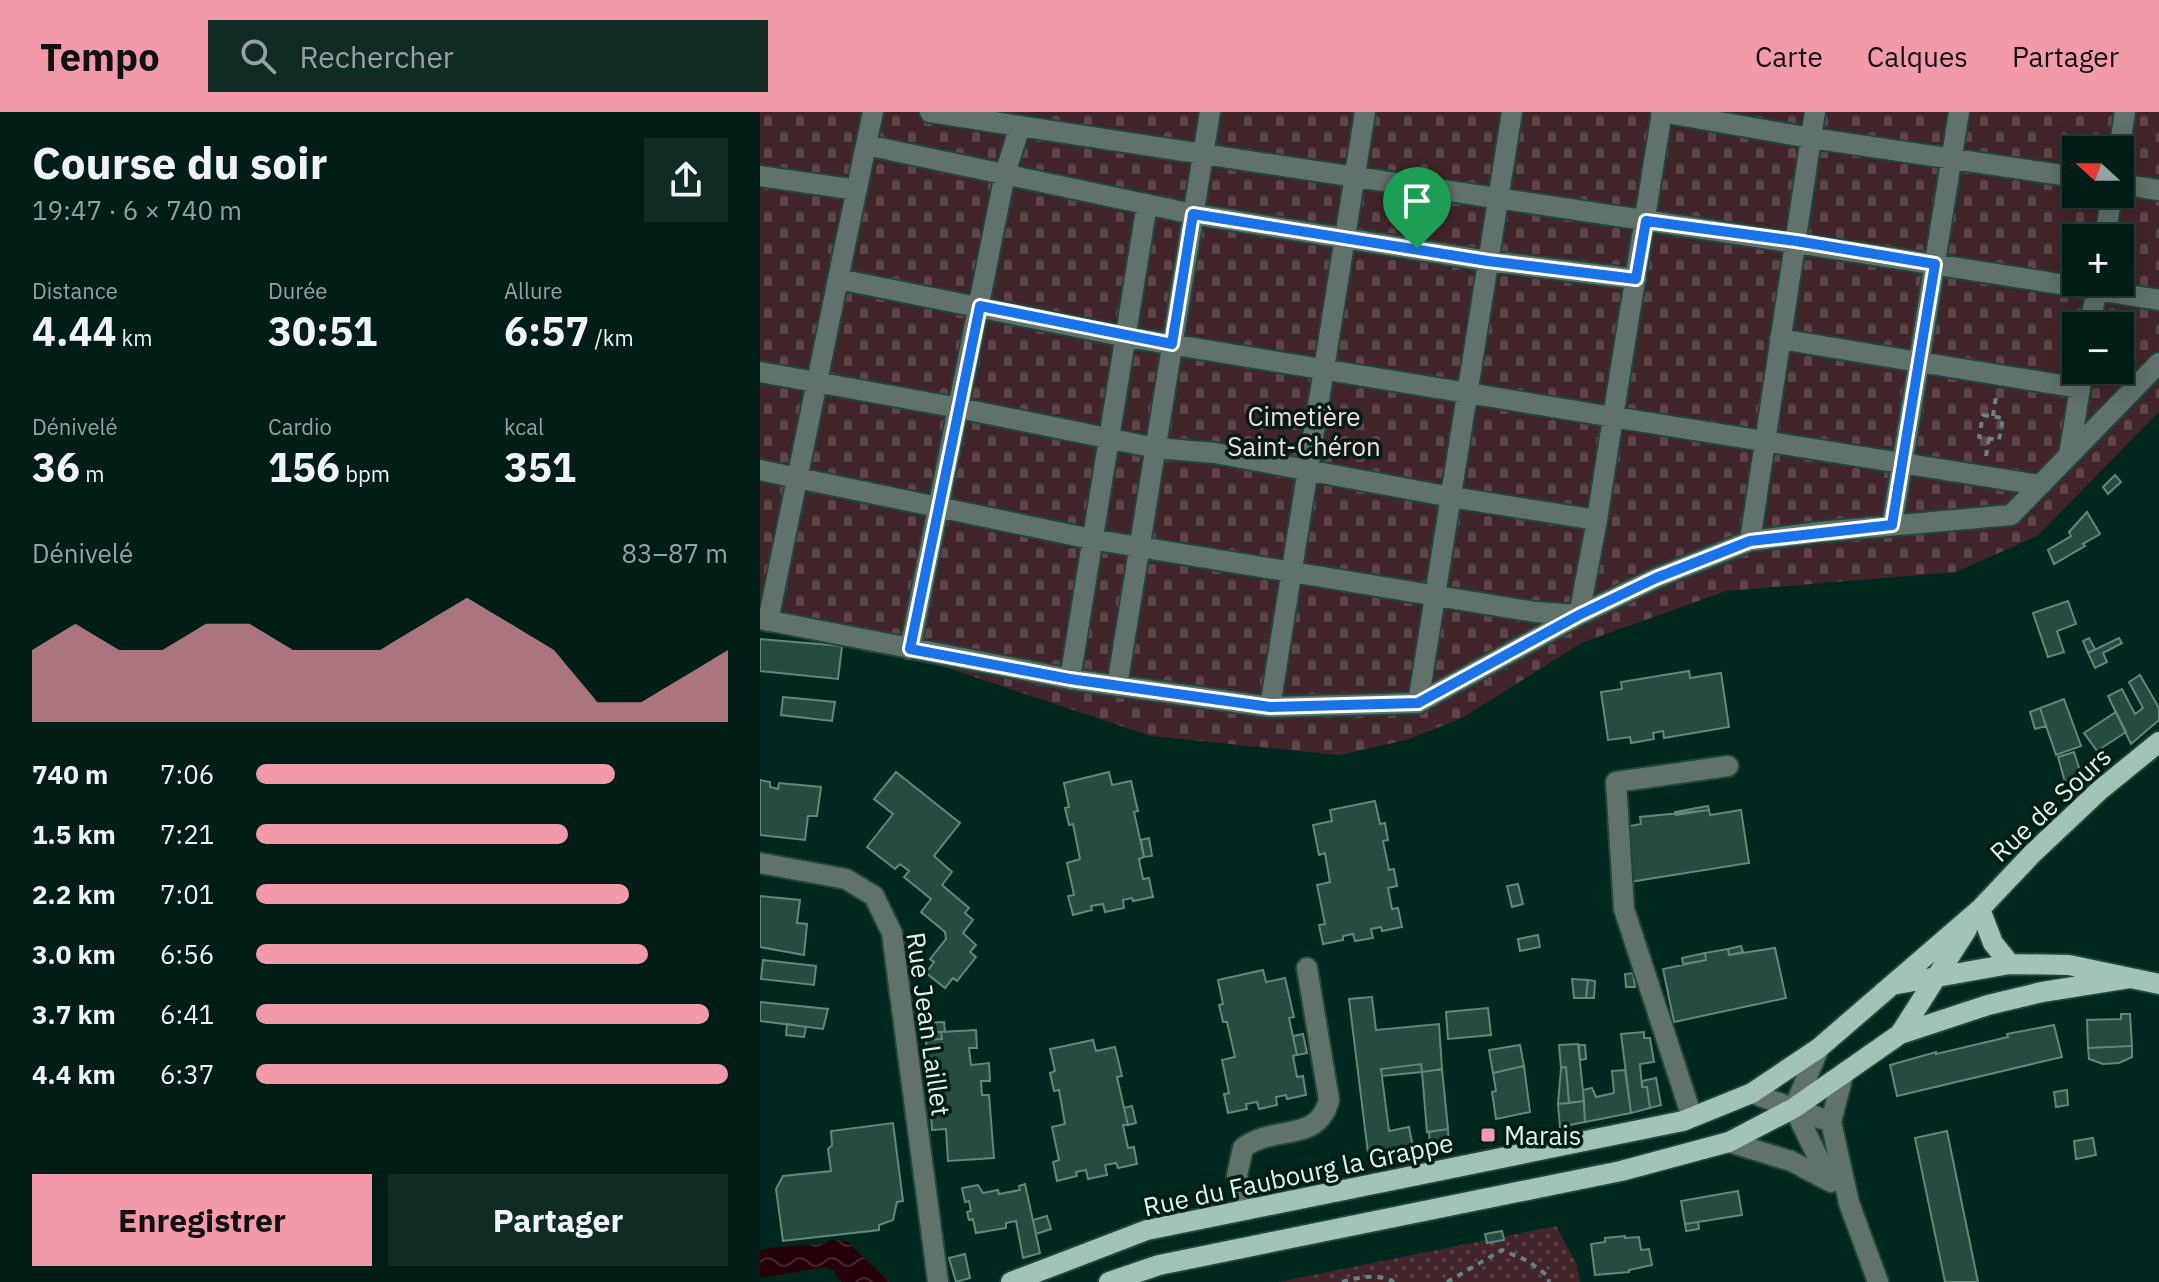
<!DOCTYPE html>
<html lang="fr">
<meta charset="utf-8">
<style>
body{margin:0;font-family:"IBM Plex Sans",sans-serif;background:#0f2b23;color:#f1f3f6;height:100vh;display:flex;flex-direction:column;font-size:30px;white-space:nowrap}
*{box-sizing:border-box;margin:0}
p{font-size:26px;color:#96a2a1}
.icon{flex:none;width:44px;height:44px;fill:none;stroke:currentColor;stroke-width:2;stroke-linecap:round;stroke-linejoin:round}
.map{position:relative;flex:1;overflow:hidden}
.side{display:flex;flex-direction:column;background:#011e16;width:760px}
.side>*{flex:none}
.needle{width:52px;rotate:291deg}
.fabs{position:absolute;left:1302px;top:24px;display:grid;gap:16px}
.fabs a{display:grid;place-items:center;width:72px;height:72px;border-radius:0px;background:#011e16;box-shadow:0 4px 20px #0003,0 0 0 2px #233c35;font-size:40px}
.pin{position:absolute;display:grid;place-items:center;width:68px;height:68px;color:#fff;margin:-82px -34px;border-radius:50% 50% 50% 0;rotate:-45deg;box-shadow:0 0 8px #0007}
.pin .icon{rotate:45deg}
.round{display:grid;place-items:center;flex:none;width:84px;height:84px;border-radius:0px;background:#0f2b23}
.head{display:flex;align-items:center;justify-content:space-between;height:136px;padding:0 32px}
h1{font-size:44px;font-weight:700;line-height:60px}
.stats{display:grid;grid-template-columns:repeat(3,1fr);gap:12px;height:136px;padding:8px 32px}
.stats div{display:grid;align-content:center}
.stats b{font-size:40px;font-weight:700}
.stats small{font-size:22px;font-weight:400}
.stats p{font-size:22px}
.chart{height:224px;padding:16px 32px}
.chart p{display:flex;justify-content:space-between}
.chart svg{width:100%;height:144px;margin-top:8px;fill:#f39aaa;opacity:.7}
.action{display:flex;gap:16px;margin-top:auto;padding:16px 32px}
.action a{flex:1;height:92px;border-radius:0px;background:#f39aaa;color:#111;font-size:32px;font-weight:700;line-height:92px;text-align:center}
.action a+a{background:#0f2b23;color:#f1f3f6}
ul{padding:0 32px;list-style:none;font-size:26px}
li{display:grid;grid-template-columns:128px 96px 1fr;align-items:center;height:60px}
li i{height:20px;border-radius:10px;background:#f39aaa}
header{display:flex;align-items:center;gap:48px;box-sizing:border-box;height:112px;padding:0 40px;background:#f39aaa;color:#111}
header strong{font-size:38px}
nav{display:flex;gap:44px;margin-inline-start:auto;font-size:28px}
.search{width:560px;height:72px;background:#0f2b23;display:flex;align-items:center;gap:20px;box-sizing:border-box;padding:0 28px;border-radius:0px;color:#96a2a1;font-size:30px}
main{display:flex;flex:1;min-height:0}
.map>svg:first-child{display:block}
.cemetery{fill:url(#cemetery-stones);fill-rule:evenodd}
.park{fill:url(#park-dots)}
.water{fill:url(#water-waves)}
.building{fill:#264b40;stroke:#62887c;stroke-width:2}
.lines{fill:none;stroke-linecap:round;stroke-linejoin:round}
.minor-casing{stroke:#20453b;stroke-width:24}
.major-casing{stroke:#20453b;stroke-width:24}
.path{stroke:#67857c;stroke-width:4;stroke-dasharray:6 6;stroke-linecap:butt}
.minor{stroke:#61716c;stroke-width:20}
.major{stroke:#a2c3b8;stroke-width:20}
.route-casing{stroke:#fff;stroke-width:16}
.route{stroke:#1a73e8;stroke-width:10}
.poi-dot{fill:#f39aaa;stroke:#021d16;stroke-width:3}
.labels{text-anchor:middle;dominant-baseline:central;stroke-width:7;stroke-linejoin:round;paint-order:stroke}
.park-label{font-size:26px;fill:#fad9dd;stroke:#021d16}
.street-label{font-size:26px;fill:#e1f5ee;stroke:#021d16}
.poi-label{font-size:26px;fill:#e1f5ee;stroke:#021d16;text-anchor:start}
</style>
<header>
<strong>Tempo</strong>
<div class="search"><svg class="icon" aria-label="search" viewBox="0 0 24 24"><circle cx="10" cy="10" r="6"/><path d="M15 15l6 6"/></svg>Rechercher</div>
<nav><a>Carte</a><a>Calques</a><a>Partager</a></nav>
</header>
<main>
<section class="side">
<div class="head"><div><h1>Course du soir</h1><p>19:47 · 6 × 740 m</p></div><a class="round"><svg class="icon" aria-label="share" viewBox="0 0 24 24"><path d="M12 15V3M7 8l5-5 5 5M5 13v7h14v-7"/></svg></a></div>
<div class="stats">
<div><p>Distance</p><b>4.44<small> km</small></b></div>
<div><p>Durée</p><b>30:51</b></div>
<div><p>Allure</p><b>6:57<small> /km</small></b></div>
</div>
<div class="stats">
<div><p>Dénivelé</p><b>36<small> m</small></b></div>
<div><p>Cardio</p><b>156<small> bpm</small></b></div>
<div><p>kcal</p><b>351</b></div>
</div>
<div class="chart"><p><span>Dénivelé</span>83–87 m</p>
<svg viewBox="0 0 160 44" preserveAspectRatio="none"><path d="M0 44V22L10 14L20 22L30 22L40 14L50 14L60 22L70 22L80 22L90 14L100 6L110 14L120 22L130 38L140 38L150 30L160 22V44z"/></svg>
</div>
<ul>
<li><b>740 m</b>7:06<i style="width:76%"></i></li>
<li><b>1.5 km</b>7:21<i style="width:66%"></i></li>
<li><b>2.2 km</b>7:01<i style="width:79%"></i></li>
<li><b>3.0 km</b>6:56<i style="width:83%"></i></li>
<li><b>3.7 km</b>6:41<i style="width:96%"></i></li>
<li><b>4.4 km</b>6:37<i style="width:100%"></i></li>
</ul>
<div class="action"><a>Enregistrer</a><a>Partager</a></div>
</section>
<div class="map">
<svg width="1399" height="1170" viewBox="0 0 1399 1170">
<defs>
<pattern id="cemetery-stones" width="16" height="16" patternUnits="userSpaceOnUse" patternTransform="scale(2)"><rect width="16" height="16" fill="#42252b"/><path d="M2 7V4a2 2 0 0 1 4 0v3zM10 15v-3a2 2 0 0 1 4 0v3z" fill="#5d454a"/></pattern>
<pattern id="park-dots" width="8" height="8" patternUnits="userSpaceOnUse" patternTransform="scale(2)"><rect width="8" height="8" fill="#42252b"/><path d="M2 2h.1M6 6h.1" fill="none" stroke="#5d454a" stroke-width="1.8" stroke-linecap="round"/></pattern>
<pattern id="water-waves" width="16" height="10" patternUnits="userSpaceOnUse" patternTransform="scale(2)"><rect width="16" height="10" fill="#25010a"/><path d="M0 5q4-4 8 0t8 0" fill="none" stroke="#44272e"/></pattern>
</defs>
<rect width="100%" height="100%" fill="#01281e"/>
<!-- cemetery -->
<path class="cemetery" d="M0,0H1399V300L1277,424L1196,460L966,479L821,531L702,606L646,628L580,643L391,624L155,545L0,518ZM1316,38H1360V82H1316ZM1316,126H1360V170H1316ZM1316,214H1360V258H1316Z"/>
<!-- park -->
<path class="park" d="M796,1114L817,1153L820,1170H518Z"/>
<!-- water -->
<path class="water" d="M67,1127L88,1130L129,1170H81L74,1159L66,1155L0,1166V1138L15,1135L66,1132Z"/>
<!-- building -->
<path class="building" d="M1355,363L1361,370L1348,382L1343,375Z
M1327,400L1340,422L1323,432L1325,434L1294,452L1288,438L1311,424L1309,420Z
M1308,489L1316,512L1297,519L1304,540L1288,545L1273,501Z
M1329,526L1335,537L1328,541L1323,529Z
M1359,526L1362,531L1343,541L1347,550L1335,556L1328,541Z
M0,527L82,534L78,567L0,559Z
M929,559L930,566L961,561L969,615L904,626L903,619L893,621L894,627L871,631L870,625L848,628L841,580L862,577L861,570Z
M1380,563L1399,596V608L1371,632L1348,584L1362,577L1375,602L1383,596L1369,570Z
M23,585L75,590L72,609L21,603Z
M1304,587L1321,634L1296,643L1280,596Z
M1280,596L1286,614L1275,617L1270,600Z
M1356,600L1366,620L1337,639L1324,621Z
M1314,640L1320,659L1305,670L1298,645Z
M1320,659L1324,672L1310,684L1305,670Z
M136,660L200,711L174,744L192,760L182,773L209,796L205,801L213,808L203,821L216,833L210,840L216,845L197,869L193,866L185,876L166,861L174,850L170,847L186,827L185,820L161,800L171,787L144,765L149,759L140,752L135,757L107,735L133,702L114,687Z
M349,660L352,673L371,669L378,699L374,700L384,745L379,747L383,767L389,766L393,785L373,789L372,786L363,788L364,796L345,800L343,792L331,794L332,798L313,803L308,784L314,783L307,751L320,747L313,712L309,713L305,696L309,695L304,671Z
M0,668L10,670V675L18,677L19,671L61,675L57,704H48L45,728L0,723Z
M615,689L620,712L625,711L628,728L623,729L629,758L634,757L637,774L628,776L632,797L638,796L642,815L622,819L621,815L611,817L613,826L595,829L593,822L583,824V828L563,832L559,813L565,812L557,773L570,770L565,741L559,743L553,713L572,709L570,698Z
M948,694L949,698L916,703L915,700Z
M949,698L950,703L981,698L989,751L869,770L860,716L881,712L880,705Z
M389,726L392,744L384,745L381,728Z
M758,772L763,792L752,795L747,774Z
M0,784L40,788L37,811L47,812L44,843L0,835Z
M778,823L780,835L760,839L758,827Z
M981,834L983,840L969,843L968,837Z
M1015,836L1026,886L914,910L903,857L946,848L945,841L968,837L969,843Z
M945,841L946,848L923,852L922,846Z
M3,848L56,854L54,873L1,867Z
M503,858L506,870L525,866L534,905L529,906L537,943L533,944L537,965L543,964L546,983L527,987L526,983L516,985L517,993L499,997L497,990L486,992L487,997L468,1001L464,982L469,981L462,948L475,945L467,910H463L459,893L463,892L458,868Z
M873,861L875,875H866L865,862Z
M812,867L828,868L826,886H814Z
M828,868L835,869L834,886H826Z
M612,885L616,918L679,912L682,957L662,960L661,952L621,957L629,1019L649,1015L654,1041L609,1049L589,887Z
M0,890L68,897L63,917L0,909Z
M728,896L731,923L688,927L686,900Z
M1361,902H1370L1372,934L1328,936L1327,908L1361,907Z
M184,910L185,920H164V911Z
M27,912L46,915L44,925L26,923Z
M1294,913L1302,945L1137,984L1130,953L1176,940V942L1248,925L1247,922Z
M216,918L217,936H209L211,953L229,951L230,969H221L222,983H229L234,1046L188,1049L186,1017L172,1018L166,928L182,927L181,920Z
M164,920H181L182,927L166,928Z
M884,920V926H890L894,950L880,952L882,975H887L890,996L871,1001L861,922Z
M543,922L547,941L537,943L533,924Z
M333,928L336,939L355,935L362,964L357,965L368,1013H363L368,1036L374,1035L377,1052L358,1056L356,1051L345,1053L347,1063L328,1067L326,1058L316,1060L317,1064L297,1069L293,1050L299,1048L292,1015L305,1012L299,978L294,979L290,961L295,959L290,937Z
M818,932L824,989L809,991L806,955L801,956L799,933Z
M760,933L764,954L733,961L729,938Z
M819,933H825L826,947L820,948Z
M1372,934V945L1359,951L1343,952L1329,947L1328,936Z
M661,952L662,960L622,964L621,957Z
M764,954L770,1000L736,1007L732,980L736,979L733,961Z
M806,955L809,991L798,992L801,956Z
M682,957L688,1017L667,1020L662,960Z
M865,958L871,1001L825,1010L823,978L832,976L836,985L854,981L852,959Z
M896,966L901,993L890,996L887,975H882V969Z
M1307,978L1308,993L1296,995L1294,980Z
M824,989L825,1010L800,1015L798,992Z
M372,994L376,1011L368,1013L364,996Z
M133,1011L143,1089L137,1090L133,1108L119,1113V1118L23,1129L16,1077L23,1064L71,1059L68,1037L72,1033L71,1019Z
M688,1017L689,1036L670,1038L669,1020Z
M736,1019V1024L722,1026L721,1021Z
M1187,1019L1218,1170H1185L1155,1026Z
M1333,1026L1336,1043L1316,1047L1314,1029Z
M265,1072L280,1141L263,1146L256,1109L246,1111V1116L216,1121L213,1107L209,1108L207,1100L211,1099L209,1089L205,1090L202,1076L218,1073L223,1081L238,1078L239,1082L260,1078L259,1074Z
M978,1079L982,1103L925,1112L921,1089Z
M287,1104L291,1117L276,1122L273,1108Z
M938,1110L939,1117L926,1119L925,1112Z
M742,1119L744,1128L727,1131L725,1122Z
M865,1124V1126L879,1125L881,1138L889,1137L892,1153L869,1158V1160L835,1163L831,1132L845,1130V1126Z
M205,1142L210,1166L196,1170L189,1146Z"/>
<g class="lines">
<!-- minor casing -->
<g class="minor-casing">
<path id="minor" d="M170,0C580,65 990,121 1399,188
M901,0L1051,26L1316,65
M902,0L853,305L1280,373
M1199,0L1159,250L1320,276
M106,33L113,0
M1359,38L1365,0
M0,64L97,78
M1360,72L1399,78
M1345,126L1352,82
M1330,214L1338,170
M1020,227L1159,250L1132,413
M0,260L199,296L396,336L455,341L691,385L837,408L853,305L367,225L78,167L106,33L433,102L728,149L876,167
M1309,343L1323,258
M0,358L331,427L775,500L819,503L837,408
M990,429L1055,0
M0,507L310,567L510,595L658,591L819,503L896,466L990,429L1060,420L1251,403L1399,251
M8,509L78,167
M150,537L245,62L260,14
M310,567L387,92
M357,574L450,0
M658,591L752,0
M510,595L605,0
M0,751L86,767L114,784L132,821L178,1170
M1059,936L1034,996L1068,1066
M1083,963L1071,1010L1089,1091L1118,1170
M992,981L1071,1010
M932,1005L864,797L856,670L968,654
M969,1030L1031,1049L1071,1070
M486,1098L477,1063L483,1036C514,1012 558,1032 569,988L547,856"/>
</g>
<!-- major casing -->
<g class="major-casing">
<path id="major" d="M1220,797L1233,831L1250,852
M1132,873L1250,852L1309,853L1399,872
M1140,922L1207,817
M251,1170L387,1118L923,1009L992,981L1059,936L1220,797L1272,742L1340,678L1399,630
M349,1170L399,1153L861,1059L969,1030L1034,996L1140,922L1228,893L1282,880L1370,866"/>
</g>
<!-- path -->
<path class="path" d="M1223,303L1243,306L1239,328L1219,325Z
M1233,304L1236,285
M1226,344L1229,326
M582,1170C601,1165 617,1161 634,1170
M687,1170L742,1138L768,1149L788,1164L789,1170"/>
<!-- minor -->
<use href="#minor" class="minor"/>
<!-- major -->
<use href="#major" class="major"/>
</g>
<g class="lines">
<!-- route casing -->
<g class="route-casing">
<path id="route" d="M433,102L728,149L876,167L886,109L1036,129L1175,152L1132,413L990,429L896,466L819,503L658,591L510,595L310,567L150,537L220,194L412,232Z"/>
</g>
<!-- route -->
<use href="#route" class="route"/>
</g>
<!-- markers -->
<rect class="poi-dot" x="720" y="1015" width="16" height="16" rx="4"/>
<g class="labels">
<!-- park labels -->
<g class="park-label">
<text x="544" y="304">Cimetière<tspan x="544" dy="30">Saint-Chéron</tspan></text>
</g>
<!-- street labels -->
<g class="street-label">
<text transform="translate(1290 692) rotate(-43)">Rue de Sours</text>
<text transform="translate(169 912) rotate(82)">Rue Jean Laillet</text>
<text transform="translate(538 1062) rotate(-12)">Rue du Faubourg la Grappe</text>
</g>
<!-- poi labels -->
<g class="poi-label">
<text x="744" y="1023">Marais</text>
</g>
</g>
</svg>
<div class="fabs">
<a><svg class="needle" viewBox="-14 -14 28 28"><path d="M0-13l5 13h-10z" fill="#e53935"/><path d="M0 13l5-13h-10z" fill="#96a2a1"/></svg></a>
<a>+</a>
<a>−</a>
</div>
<div class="pin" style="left:657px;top:137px;background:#1e9e55"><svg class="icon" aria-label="arrive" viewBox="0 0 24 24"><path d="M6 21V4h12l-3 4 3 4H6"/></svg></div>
</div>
</main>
